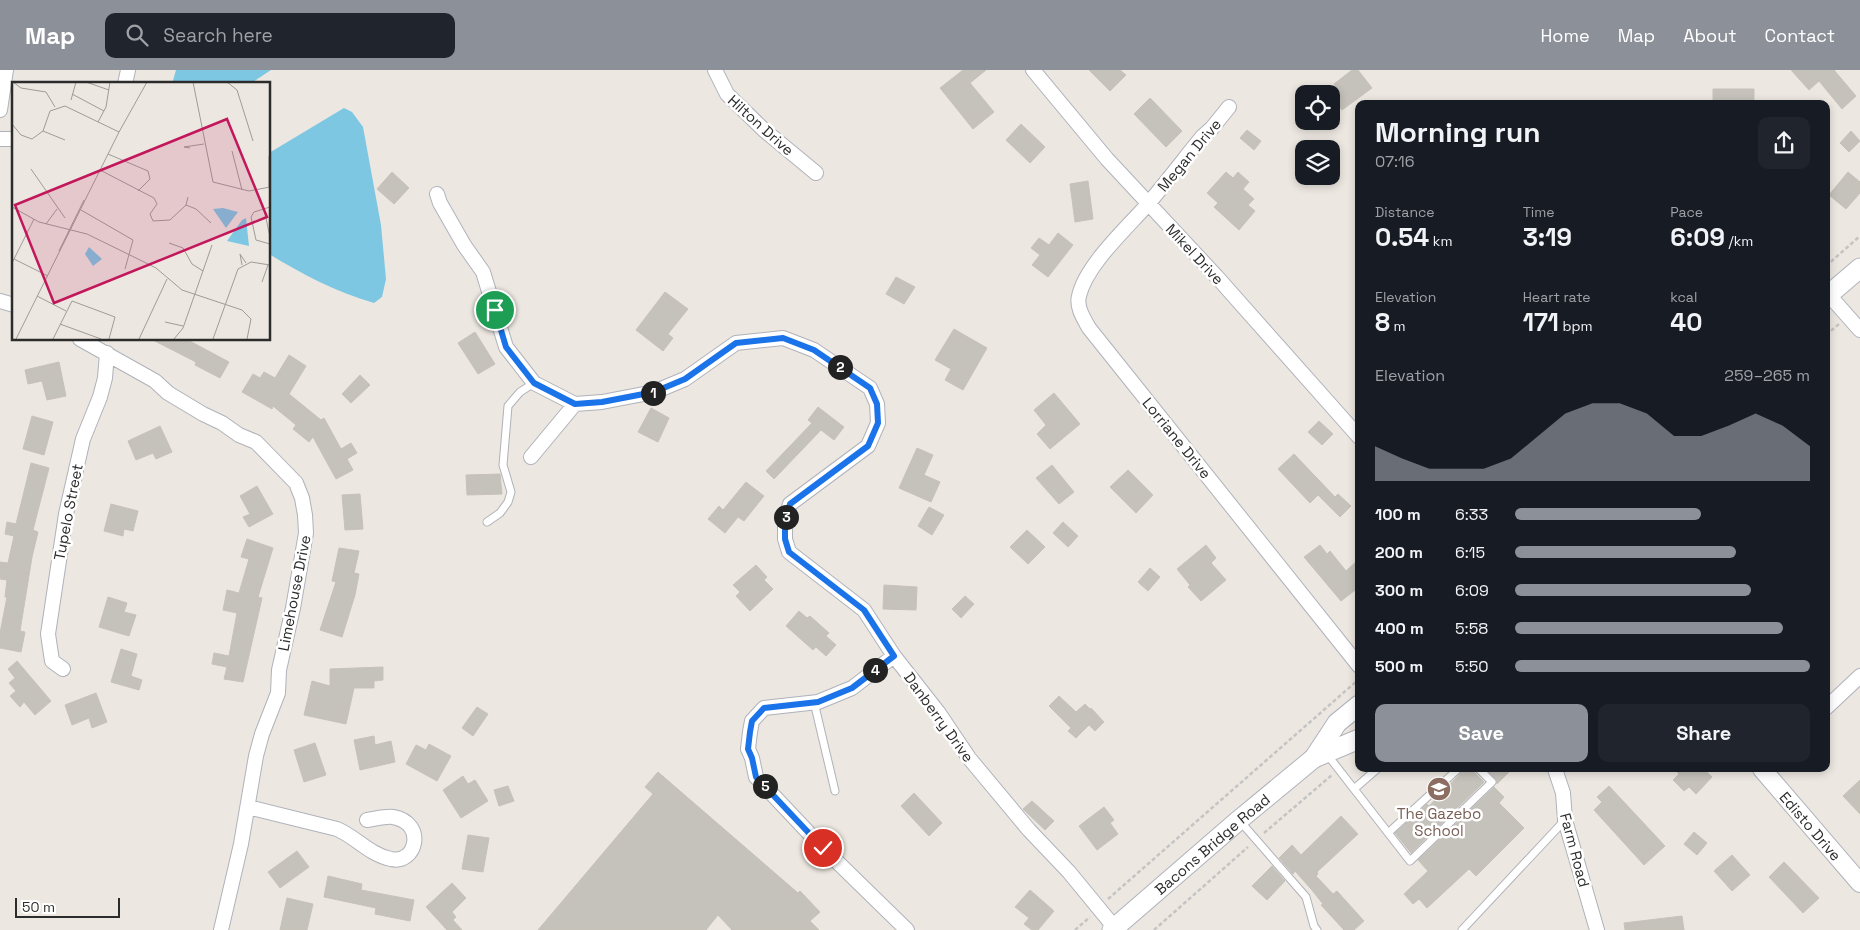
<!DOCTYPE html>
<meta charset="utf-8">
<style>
body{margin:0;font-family:"Space Grotesk",sans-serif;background:#20242c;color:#f1f3f6;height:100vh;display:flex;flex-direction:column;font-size:19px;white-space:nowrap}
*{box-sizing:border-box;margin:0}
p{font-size:16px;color:#9ea1a6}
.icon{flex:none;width:28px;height:28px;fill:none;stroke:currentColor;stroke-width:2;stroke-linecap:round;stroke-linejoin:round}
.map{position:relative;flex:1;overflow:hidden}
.sheet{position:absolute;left:1355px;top:30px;width:475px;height:672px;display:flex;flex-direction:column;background:#171b24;border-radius:10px;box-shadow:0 2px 8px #0003}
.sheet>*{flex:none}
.tools{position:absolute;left:1295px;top:15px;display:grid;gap:10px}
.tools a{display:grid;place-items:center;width:45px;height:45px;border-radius:10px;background:#171b24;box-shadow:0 2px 8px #0003;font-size:25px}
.scale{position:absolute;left:15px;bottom:12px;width:105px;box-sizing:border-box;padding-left:5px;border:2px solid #2c2c2c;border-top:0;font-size:14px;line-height:18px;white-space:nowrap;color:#2c2c2c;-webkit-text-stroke:4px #fff;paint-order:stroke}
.pin{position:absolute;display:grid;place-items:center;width:42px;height:42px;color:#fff;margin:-21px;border:2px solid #fff;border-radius:50%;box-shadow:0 1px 5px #0007}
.km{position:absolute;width:25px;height:25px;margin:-12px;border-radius:50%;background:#222;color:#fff;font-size:14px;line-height:25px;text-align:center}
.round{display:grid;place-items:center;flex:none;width:52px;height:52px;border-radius:10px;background:#20242c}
.summary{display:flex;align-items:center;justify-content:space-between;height:85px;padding:0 20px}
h1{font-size:28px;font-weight:600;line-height:38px}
.stats{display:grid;grid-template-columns:repeat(3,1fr);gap:8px;height:85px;padding:5px 20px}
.stats div{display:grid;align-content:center}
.stats b{font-size:25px;font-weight:600}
.stats small{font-size:14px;font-weight:400}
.stats p{font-size:14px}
.chart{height:140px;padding:10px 20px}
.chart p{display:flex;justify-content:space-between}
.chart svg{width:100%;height:90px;margin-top:5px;fill:#8c9099;opacity:.7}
.action{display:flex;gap:10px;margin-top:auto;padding:10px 20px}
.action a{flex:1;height:58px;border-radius:10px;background:#8c9099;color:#fff;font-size:20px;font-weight:600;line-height:58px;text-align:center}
.action a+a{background:#20242c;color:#f1f3f6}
ul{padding:0 20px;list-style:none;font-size:16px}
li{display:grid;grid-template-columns:80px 60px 1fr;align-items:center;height:38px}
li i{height:12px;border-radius:6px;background:#8c9099}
header{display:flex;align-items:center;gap:30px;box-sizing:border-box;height:70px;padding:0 25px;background:#8c9099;color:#fff}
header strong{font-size:24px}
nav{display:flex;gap:28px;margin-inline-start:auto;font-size:18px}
.search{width:350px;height:45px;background:#20242c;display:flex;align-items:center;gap:12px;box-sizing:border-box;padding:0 18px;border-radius:10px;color:#9ea1a6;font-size:19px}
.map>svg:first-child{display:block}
.water{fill:#7ec7e3}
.building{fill:#c5c1bb;stroke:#c7c3b9}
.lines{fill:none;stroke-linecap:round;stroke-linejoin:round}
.service-casing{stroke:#b0b2bb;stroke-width:9}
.minor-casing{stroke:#b0b2bb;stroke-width:16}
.tertiary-casing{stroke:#b0b2bb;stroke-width:20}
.secondary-casing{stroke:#b0b2bb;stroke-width:21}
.path{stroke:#c4c4c4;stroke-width:2.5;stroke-dasharray:4 2.5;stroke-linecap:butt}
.service{stroke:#fff;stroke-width:7}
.minor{stroke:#fff;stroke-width:14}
.tertiary{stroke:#fff;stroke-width:18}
.secondary{stroke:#fff;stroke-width:19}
.route-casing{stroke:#fff;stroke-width:10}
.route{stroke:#1a73e8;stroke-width:6}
.labels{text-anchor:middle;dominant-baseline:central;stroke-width:5;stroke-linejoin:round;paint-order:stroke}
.street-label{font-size:15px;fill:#2c2c2c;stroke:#fff}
.education-label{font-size:15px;fill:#785e54;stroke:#fff}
.inset-road{fill:none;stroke:#9f9c98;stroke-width:1}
.view{fill:#c2185b;fill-opacity:0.15;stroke:#c2185b;stroke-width:2.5}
.inset-edge{fill:none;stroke:#2c2c2c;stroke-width:2.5}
</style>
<header>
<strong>Map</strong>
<div class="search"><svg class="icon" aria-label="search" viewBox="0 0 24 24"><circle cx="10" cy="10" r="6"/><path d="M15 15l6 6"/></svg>Search here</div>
<nav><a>Home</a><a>Map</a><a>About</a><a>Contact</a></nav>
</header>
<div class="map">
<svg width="1860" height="860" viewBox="0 0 1860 860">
<rect width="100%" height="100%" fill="#ece7e0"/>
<!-- water -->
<path class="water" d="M176,0H271L250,14H172Z
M344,38L352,42L363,57L381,155L386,209L382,227L374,233C336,222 302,204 269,184V83Z"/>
<!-- building -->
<path class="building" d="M963,0H986L970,13L994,42L973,59L940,18Z
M1089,0H1120L1126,5L1110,21Z
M1352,0H1358L1372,18L1342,40L1333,28L1340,23L1334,14Z
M1791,0H1834L1856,26L1842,39L1819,11L1809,20Z
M1713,19H1754V34H1713Z
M1150,28L1182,61L1166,77L1134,44Z
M1021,54L1045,77L1030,93L1006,70Z
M1247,60L1261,71L1254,80L1240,68Z
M1851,61L1860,71L1849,82L1840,73Z
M392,102L409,118L394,134L377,119Z
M1226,102L1233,108L1238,102L1249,112L1243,119L1254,129L1248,135L1255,141L1239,160L1214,137L1218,133L1207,123Z
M1848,102L1860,112V123L1846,139L1829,125Z
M1088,111L1093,149L1075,152L1070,114Z
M1058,163L1073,175L1048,207L1032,195L1040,185L1031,178L1039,168L1049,175Z
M896,207L915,217L904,234L886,224Z
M665,222L688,239L668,264L673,268L663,281L636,260Z
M954,259L987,278L963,320L945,310L951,299L935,290Z
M475,262L495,294L478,304L458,273Z
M151,269H186L229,292L220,308L195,295L196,292Z
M289,285L306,296L289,324L321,350L324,348L341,379L351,373L357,383L347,389L353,400L336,409L313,367L309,372L293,359L296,355L273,336L272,339L242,322L253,304L260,308L264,302L275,308Z
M59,292L66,326L47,330L42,311L28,314L25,300Z
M360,305L370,315L351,333L342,324Z
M1054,323L1080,354L1050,379L1037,364L1046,355L1034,340Z
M818,337L844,357L834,370L821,360L774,409L766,401L812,353L808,350Z
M651,338L669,348L658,372L638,362Z
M32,346L53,352L44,385L23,379Z
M1319,351L1333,364L1322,375L1308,362Z
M160,356L172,382L156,389L153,383L136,390L128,371Z
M917,378L933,385L924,405L940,412L931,432L899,418Z
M1294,384L1335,427L1338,424L1351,436L1340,447L1318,425L1310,433L1278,399Z
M31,393L49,398L33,460L38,462L32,487L20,561L25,562L21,582L0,578V563L7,527H5L7,510L0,509V492L8,493L14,466L5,464L7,452L16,454Z
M1052,395L1074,422L1059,434L1036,408Z
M1128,400L1153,425L1136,443L1110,417Z
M500,404L502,424L467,425L466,405Z
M746,412L764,426L744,451L738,447L725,463L708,449L719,436L723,440Z
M257,416L273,444L249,457L243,447L250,444L240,426Z
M360,424L363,459L345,460L342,425Z
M111,434L138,441L133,461L124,459L123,466L104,461Z
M929,437L944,445L932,465L918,456Z
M1063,452L1078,466L1068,477L1053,463Z
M1027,460L1045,477L1028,494L1010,477Z
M247,469L273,478L258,527L262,528L243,612L224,609L227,597L212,594L214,583L229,586L237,543L223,540L227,520L239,523L249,489L241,487Z
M1206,475L1216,488L1211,493L1226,510L1201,531L1188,517L1190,515L1177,499Z
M1320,475L1327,484L1330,481L1346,501L1359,489V517L1341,531L1304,487Z
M339,478L359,481L354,503L359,504L355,525L342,567L320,560L336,512L332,511Z
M756,495L767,507L764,510L773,519L750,541L736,526L740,522L733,515Z
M1150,498L1160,507L1148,521L1138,512Z
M884,515L917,517L916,540L883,539Z
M965,526L974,534L961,548L952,539Z
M108,527L127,533L124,542L136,545L129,566L99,557Z
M799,541L807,548L810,546L829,563L826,566L836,575L826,586L816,577L813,580L786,556Z
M121,579L137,584L131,606L142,610L139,620L111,612Z
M17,591L51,631L35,645L24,632L20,637L10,626L16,621L9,613L15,608L8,599Z
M383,597V610L374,611V618H354L346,654L304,645L312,611L330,616V599Z
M96,623L107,652L92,658L89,648L72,655L65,635Z
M1059,626L1076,642L1085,634L1090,639L1091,638L1104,652L1095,661L1089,655L1076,668L1068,661L1071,658L1049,636Z
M477,637L488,644L473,666L462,658Z
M374,666L375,675L391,671L395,692L360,700L354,670Z
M315,673L326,705L304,712L294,680Z
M429,674L451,686L437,711L406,694L416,675L426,680Z
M1465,699H1474L1475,703L1484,712L1411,783L1395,763L1427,734L1429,736Z
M1486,699H1512L1497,714L1496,709Z
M1674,699H1704L1712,707L1696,724L1689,717L1684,721L1673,710L1679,704Z
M658,702L798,823L800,821L820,842L810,851L819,860H732L718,845L706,860H538L653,724L645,717Z
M463,706L468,714L475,710L488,731L461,748L443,720Z
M1860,710V744L1843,726Z
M508,716L514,731L499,736L494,720Z
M1609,716L1665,776L1644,795L1594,740L1602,732L1597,727Z
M1494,717L1504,727L1499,733L1524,758L1476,806L1469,799L1427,838L1419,829L1413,834L1404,824L1428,801L1418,790Z
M914,723L942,753L929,766L901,736Z
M1032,731L1054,751L1045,760L1023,739Z
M1104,737L1114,750L1110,753L1118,764L1097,780L1079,756Z
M1341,746L1358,764L1317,802L1318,804L1316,806L1333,824L1337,821L1364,851L1354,860H1344L1321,835L1323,834L1311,819L1295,801L1293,804L1279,788L1292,775L1301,785Z
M1694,762L1707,773L1697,785L1684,774Z
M468,765L489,768L483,802L462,799Z
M297,781L309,797L280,818L268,802Z
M1732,785L1750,805L1732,821L1714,801Z
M1784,792L1819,828L1803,843L1769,807Z
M1272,796L1285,811L1267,830L1252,816Z
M328,806L362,814L361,820L414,830L410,851L375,844L376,838L324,827Z
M452,813L466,828L452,842L456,847L453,850L462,860H447L426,837Z
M1030,820L1054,841L1038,860H1032L1024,854L1029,848L1015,837Z
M287,828L313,834L307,860H280Z
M1682,846L1684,860H1625L1624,853Z"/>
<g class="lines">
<!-- service casing -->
<g class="service-casing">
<path id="service" d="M487,452L500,443L508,432L511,422L503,395L508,336L520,322L534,313
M814,632L835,721
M1326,683L1354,719L1377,699
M1354,719L1410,791L1492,712L1479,699
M1239,750L1306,827L1314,856L1317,860
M1388,763L1458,699
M1462,860L1565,750"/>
</g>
<!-- minor casing -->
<g class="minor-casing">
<path id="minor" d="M715,0L727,24L764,60L816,103
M1033,0L1107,89L1217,207L1359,367
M125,14L128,0
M1229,37L1212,58L1202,67C1184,89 1166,113 1147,135C1126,159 1086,195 1079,226C1076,237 1084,249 1089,258L1359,596
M0,40L6,0
M0,69H14
M437,124L440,133L464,175L483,202L506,277L534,313L575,334
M1829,225L1860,260
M0,231L14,235
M80,269L155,311L168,323L203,344L222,353L239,365L256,372L296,413L302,428L305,445L306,463L293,538L279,600L278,623L262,664L256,686L241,774L221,860
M531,387L575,334L602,332L654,322L685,309L736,273L783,268L814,280L870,318L877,334L878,353L868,376L790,434L785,451V469L789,482L864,540L894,586L938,642L969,688L1029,760L1069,802L1115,858
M894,586L852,618L818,632L764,638L752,651L750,662L748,679L752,688L756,707L823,778L907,860
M63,599L52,591L48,564L66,444L83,369L100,327L105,308L107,283
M1826,638L1860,606
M1555,699L1563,723L1565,750L1597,860
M248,737L337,759C356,767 370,785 391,789C416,795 427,753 393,747C385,746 375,749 367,750"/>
</g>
<!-- tertiary casing -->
<g class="tertiary-casing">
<g id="tertiary">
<path id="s1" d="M1762,699L1860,813"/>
</g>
</g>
<!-- secondary casing -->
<g class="secondary-casing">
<g id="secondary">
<path d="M1826,227L1860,198"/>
<path d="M1314,688L1359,669"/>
<path id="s2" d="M1112,860L1239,750L1314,688L1337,653L1359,635"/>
</g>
</g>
<!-- path -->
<path class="path" d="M1826,196L1860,166
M1826,265L1839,254
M1264,763L1332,705
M1108,829L1358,610
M1075,860L1090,847
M1154,860L1248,777"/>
<!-- service -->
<use href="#service" class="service"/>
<!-- minor -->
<use href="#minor" class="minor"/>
<!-- tertiary -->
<use href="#tertiary" class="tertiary"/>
<!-- secondary -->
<use href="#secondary" class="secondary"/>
</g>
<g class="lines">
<!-- route casing -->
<g class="route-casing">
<path id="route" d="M495,240L506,277L534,313L575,334L602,332L654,322L685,309L736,273L783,268L814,280L870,318L877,334L878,353L868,376L790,434L785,451V469L789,482L864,540L894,586L852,618L818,632L764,638L752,651L750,662L748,679L752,688L756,707L823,778"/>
</g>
<!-- route -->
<use href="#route" class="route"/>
</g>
<!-- icons -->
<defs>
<g id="school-disc" transform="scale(1.25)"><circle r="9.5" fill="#8d6e63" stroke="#fff"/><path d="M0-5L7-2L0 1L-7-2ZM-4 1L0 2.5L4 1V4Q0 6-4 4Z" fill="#fff"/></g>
</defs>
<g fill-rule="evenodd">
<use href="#school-disc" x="1439" y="719"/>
</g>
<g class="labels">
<!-- street labels -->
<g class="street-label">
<text transform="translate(761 55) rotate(42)">Hilton Drive</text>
<text transform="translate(1189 85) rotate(-50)">Megan Drive</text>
<text transform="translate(1195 184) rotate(47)">Mikel Drive</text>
<text transform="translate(1177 368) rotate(51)">Lorriane Drive</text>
<text transform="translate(68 442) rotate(-79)">Tupelo Street</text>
<text transform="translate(294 523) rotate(-79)">Limehouse Drive</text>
<text transform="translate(939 647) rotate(54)">Danberry Drive</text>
<text stroke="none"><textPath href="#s1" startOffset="75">Edisto Drive</textPath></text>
<text stroke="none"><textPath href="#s2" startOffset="132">Bacons Bridge Road</textPath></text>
<text transform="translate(1575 780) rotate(75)">Farm Road</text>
</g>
<!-- education labels -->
<g class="education-label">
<text x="1439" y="743">The Gazebo<tspan x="1439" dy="17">School</tspan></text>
</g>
</g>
<!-- overview -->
<g transform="translate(12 12)">
<rect width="258" height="258" fill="#ece7e0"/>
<path d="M211,126L226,130L214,146L201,127ZM234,136L237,164L215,159L230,138ZM77,165L90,177L81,184L73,172Z" fill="#7ec7e3"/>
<path class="inset-road" d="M1,0L9,6L34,10L43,25M74,0L97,8M181,0L201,100L237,109L258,105M215,0L225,8L241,59M60,12L92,29M59,18L64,0M86,40L94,25L98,0M0,42L9,53L20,57L31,49L38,29L53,24L107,50M31,49L53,58M178,66L172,65L192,62M220,69L230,108M96,72L136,89L138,97L126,109M19,87L53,136M88,88L142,116L145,122L138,132L141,139L158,138L174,123L176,115M257,105V74M174,123L184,127L199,141M0,125L27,140L75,152L124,176L144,186L170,208L230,228L239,237L235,257M258,125L242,130L239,135L244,158L258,162M252,127L258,155M69,128L121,158L113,187M34,142L45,127M157,161L171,166L180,182L191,189M47,169L72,118M2,177L36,194M0,181L22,137M230,183L228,172L234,181M250,200L256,183M25,214L54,229M153,240L171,244M48,242L89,257M4,257L107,50L135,0M41,257L60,219L103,235L97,257M127,257L155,197M162,257L171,246L200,163M201,257L226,187L239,180L258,183"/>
<path class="view" d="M215,37L255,135L42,221L3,123Z"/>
<rect width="258" height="258" class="inset-edge"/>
</g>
</svg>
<div class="tools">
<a><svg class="icon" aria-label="locate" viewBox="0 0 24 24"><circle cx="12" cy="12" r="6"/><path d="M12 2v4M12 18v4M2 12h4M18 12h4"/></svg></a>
<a><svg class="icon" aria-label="layers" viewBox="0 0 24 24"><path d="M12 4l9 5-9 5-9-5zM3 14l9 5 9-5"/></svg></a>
</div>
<div class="scale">50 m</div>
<div class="pin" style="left:495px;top:240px;background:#1e9e55"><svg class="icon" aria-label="arrive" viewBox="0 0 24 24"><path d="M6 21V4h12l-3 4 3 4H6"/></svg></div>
<div class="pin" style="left:823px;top:778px;background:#d93025"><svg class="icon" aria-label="check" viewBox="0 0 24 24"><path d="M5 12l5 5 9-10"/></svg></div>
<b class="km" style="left:653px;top:323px">1</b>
<b class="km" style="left:840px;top:297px">2</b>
<b class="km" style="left:786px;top:447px">3</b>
<b class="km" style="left:875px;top:600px">4</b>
<b class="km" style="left:765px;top:716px">5</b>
<section class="sheet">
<div class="summary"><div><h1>Morning run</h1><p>07:16</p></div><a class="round"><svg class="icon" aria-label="share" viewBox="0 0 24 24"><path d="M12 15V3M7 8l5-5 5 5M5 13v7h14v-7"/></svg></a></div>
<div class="stats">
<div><p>Distance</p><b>0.54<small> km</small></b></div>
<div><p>Time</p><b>3:19</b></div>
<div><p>Pace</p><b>6:09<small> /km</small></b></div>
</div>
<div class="stats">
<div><p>Elevation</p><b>8<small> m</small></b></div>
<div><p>Heart rate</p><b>171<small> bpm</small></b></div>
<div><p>kcal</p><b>40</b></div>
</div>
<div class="chart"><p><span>Elevation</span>259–265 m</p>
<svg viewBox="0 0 160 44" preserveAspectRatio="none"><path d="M0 44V27L10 33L20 38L30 38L40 38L50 33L60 22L70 11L80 6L90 6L100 11L110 22L120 22L130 17L140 11L150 17L160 27V44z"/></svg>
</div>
<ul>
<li><b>100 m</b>6:33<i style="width:63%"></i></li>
<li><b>200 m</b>6:15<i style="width:75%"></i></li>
<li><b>300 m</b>6:09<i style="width:80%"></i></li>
<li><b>400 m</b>5:58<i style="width:91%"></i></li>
<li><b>500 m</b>5:50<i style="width:100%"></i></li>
</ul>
<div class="action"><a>Save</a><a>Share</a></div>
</section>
</div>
